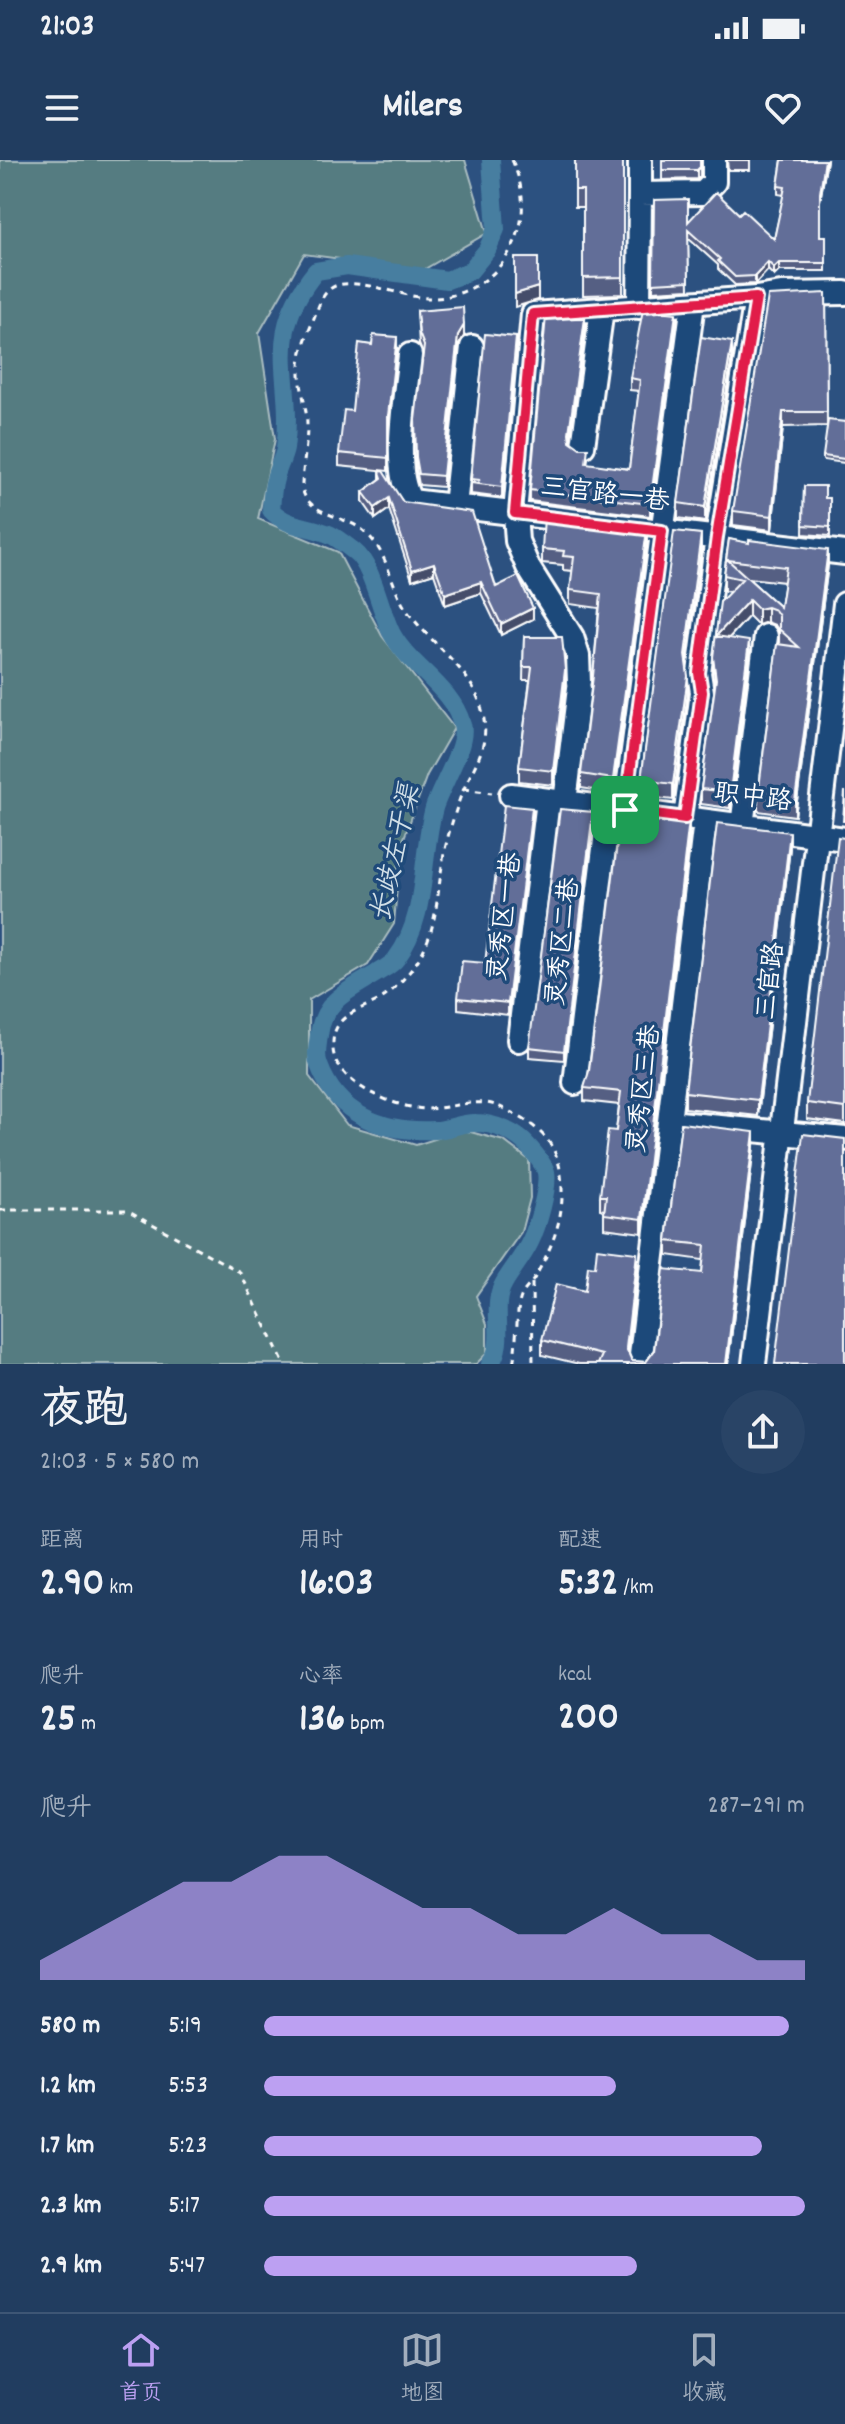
<!DOCTYPE html>
<html lang="zh">
<meta charset="utf-8">
<style>
body{margin:0;font-family:Dekko,"LXGW WenKai TC",sans-serif;background:#294466;color:#f1f3f6;height:100vh;display:flex;flex-direction:column;font-size:30px;white-space:nowrap}
*{box-sizing:border-box;margin:0}
p{font-size:26px;color:#a2aebd}
.icon{flex:none;width:44px;height:44px;fill:none;stroke:currentColor;stroke-width:2;stroke-linecap:round;stroke-linejoin:round}
.map{position:relative;height:1204px;overflow:hidden}
.details{display:flex;flex-direction:column;background:#213d60;flex:1}
.details>*{flex:none}
.pin{position:absolute;display:grid;place-items:center;width:68px;height:68px;color:#fff;margin:-34px;border-radius:16px;box-shadow:0 4px 12px #0006}
.round{display:grid;place-items:center;flex:none;width:84px;height:84px;border-radius:42px;background:#294466}
.summary{display:flex;align-items:center;justify-content:space-between;height:136px;padding:0 40px}
h1{font-size:44px;font-weight:700;line-height:60px}
.metrics{display:grid;grid-template-columns:repeat(3,1fr);gap:12px;height:136px;padding:8px 40px}
.metrics div{display:grid;align-content:center}
.metrics b{font-size:40px;font-weight:700}
.metrics small{font-size:22px;font-weight:400}
.metrics p{font-size:22px}
.chart{height:224px;padding:16px 40px}
.chart p{display:flex;justify-content:space-between}
.chart svg{width:100%;height:144px;margin-top:8px;fill:#bca0f2;opacity:.7}
ul{padding:0 40px;list-style:none;font-size:26px}
li{display:grid;grid-template-columns:128px 96px 1fr;align-items:center;height:60px}
li i{height:20px;border-radius:10px;background:#bca0f2}
.status{display:flex;justify-content:space-between;align-items:center;height:56px;padding:0 40px;background:#213d60;direction:ltr}
.status svg{height:22px;fill:currentColor}
header{display:flex;justify-content:space-between;align-items:center;height:104px;padding:0 40px;background:#213d60;font-size:36px;font-weight:700}
.tab-bar{display:flex;justify-content:space-around;align-items:center;height:112px;border-top:2px solid #3e5675;background:#213d60;font-size:22px;color:#a2aebd}
.tab-bar a{display:grid;justify-items:center;gap:4px}
.tab-bar .selected{color:#bca0f2}
.map>svg:first-child{display:block}
.green{fill:#557b81;stroke:#aabdc0;stroke-width:2}
.lines{fill:none;stroke-linecap:round;stroke-linejoin:round}
.canal{stroke:#467ea0;stroke-width:18}
.minor-casing{stroke:#fff;stroke-width:28}
.path{stroke:#fff;stroke-width:3;stroke-dasharray:6 6;stroke-linecap:butt}
.minor{stroke:#1f4a7a;stroke-width:22}
.wall{fill:#545f83;stroke:#fff;stroke-width:2;fill-rule:evenodd}
.shaded-wall{fill:#454d6a;stroke:#fff;stroke-width:2}
.building{fill:#626e98;stroke:#fff;stroke-width:2;fill-rule:evenodd}
.route-casing{stroke:#fff;stroke-width:16}
.route{stroke:#e11d48;stroke-width:10}
.labels{text-anchor:middle;dominant-baseline:central;stroke-width:7;stroke-linejoin:round;paint-order:stroke}
.street-label{font-size:26px;fill:#fff;stroke:#1f4a7a}
.water-label{font-size:28px;font-style:italic;fill:#d1dfe7;stroke:#1f4a7a}
</style>
<div class="status"><b>21:03</b><svg viewBox="0 0 49 12"><path d="M0 12V9h3v3zM5 12V6h3v6zM10 12V3h3v9zM15 12V0h3v12zM26 1h20v11H26zM47 4h2v5h-2z"/></svg></div>
<header><svg class="icon" aria-label="menu" viewBox="0 0 24 24"><path d="M4 6h16M4 12h16M4 18h16"/></svg>Milers<svg class="icon" aria-label="heart" viewBox="0 0 24 24"><path d="M12 20l-8-8c-3-5 5-10 8-4 3-6 11-1 8 4z"/></svg></header>
<div class="map">
<svg width="845" height="1204" viewBox="0 0 845 1204">
<rect width="100%" height="100%" fill="#2c5180"/>
<filter id="ink" filterUnits="userSpaceOnUse"><feTurbulence type="fractalNoise" baseFrequency=".0125" numOctaves="2"/><feDisplacementMap in="SourceGraphic" scale="16" xChannelSelector="R" yChannelSelector="G"/><feConvolveMatrix kernelMatrix="1 2 1 2 8 2 1 2 1" color-interpolation-filters="sRGB"/></filter>
<g filter="url(#ink)">
<!-- green -->
<path class="green" d="M0,0H465L487,73L423,110L304,94L259,173L275,279L258,359L338,392L382,476L454,568L427,615L400,689L394,764L368,805L309,840V916L347,965L416,985L463,970L504,981L529,1000L530,1038L521,1072L476,1136L487,1164V1193L476,1204H0Z"/>
<g class="lines">
<!-- canal -->
<path class="canal" d="M490,1204C508,1180 489,1148 504,1123C512,1109 523,1097 530,1082C537,1068 549,1028 546,1012C544,1004 535,994 529,987C517,973 495,963 476,963C462,962 448,970 435,970C383,973 337,955 319,905C315,896 318,884 319,875C323,840 350,830 377,813C383,809 392,805 396,799C429,755 420,698 434,648C440,627 468,585 462,564C451,526 410,507 392,474C381,454 373,406 355,392C348,387 339,379 331,375C309,365 287,368 271,350C272,340 272,329 275,319C277,309 283,299 285,289C295,216 261,178 316,111L347,106L447,120L470,111L487,90L496,69L491,0"/>
<!-- minor casing -->
<g class="minor-casing">
<path id="minor" d="M640,34V0
M639,147L640,34L703,33L714,22V0
M410,195C406,232 391,309 411,341L845,393
M583,286L602,149
M455,346L472,187
M579,522L578,496L572,477L528,407L517,381L515,353L533,154L756,138L781,134L845,133
M511,635L845,679
M565,642L579,528
M625,650L693,143
M685,658L702,532L699,513L717,377L756,138
M742,666L766,476
M519,880L548,640
M575,923L609,648
M669,962L845,979
M640,1204L705,661
M754,1204L845,444"/>
</g>
<!-- path -->
<path class="path" d="M512,0C525,29 527,61 511,89C503,104 492,117 477,125C462,133 446,139 428,138C404,138 349,113 330,129C321,136 318,148 314,158C308,174 300,190 300,207C299,226 307,246 307,265C307,285 303,305 302,324C302,355 347,355 365,372C387,391 390,422 404,446C428,484 473,507 483,554C491,590 470,609 459,641C452,662 445,684 442,706C436,744 436,778 411,810C403,820 392,832 381,839C357,852 331,854 333,889C335,924 396,948 426,949C446,949 465,941 485,943C497,944 506,950 516,955C552,975 563,997 562,1038C561,1066 549,1093 535,1117C531,1125 524,1129 521,1137C516,1149 517,1187 513,1204
M464,629L492,633
M0,1050H127L240,1112L284,1204
M532,1123L533,1204"/>
<!-- minor -->
<use href="#minor" class="minor"/>
</g>
<!-- wall -->
<path class="wall" d="M575,0H623V134L583,135V47H575Z
M662,0H701L700,16L697,19L662,20Z
M727,0H750V10H728Z
M782,0H827L820,41V76H826V111H779L774,116L768,110L755,124L735,125L718,109V105L688,78L689,129L653,131L654,40L688,62L739,54L774,79L784,35L778,34V26Z
M826,133L827,266L783,267L772,370L733,365V351Z
M417,151L464,176L458,186L443,327L419,325L416,308L415,260L423,194L419,184Z
M676,164L650,356L530,341V330L585,170L570,281L588,299L587,304L629,309L639,231L630,230V218Z
M516,188L502,338L471,334V319Z
M397,190L388,268V311L339,306V293L352,251Z
M732,197L705,362L678,358V343Z
M845,262V303L823,300V296Z
M380,312L403,342L533,459L501,475L481,433L445,445L434,413L412,420L389,349L375,359L363,342V332L380,319Z
M804,326L825,338H830V376L803,374Z
M729,379L828,405L795,656L758,651V636L779,484V471L775,465L767,462L758,465L749,456L729,478L749,496L730,648L701,644V629L715,526L713,497L730,432L724,431V415ZM748,418L784,422L780,447Z
M647,384L613,633L581,628V614L593,516L599,448L570,444V430L573,411L563,410V405L542,403V389Z
M701,390L686,503L688,532L673,640L641,636V620Z
M524,477L565,524L553,625L519,621V607L530,520H523Z
M845,631V661H843Z
M532,660L508,855L458,849V838L485,803Z
M593,662L564,900L529,897V887Z
M689,674L642,1073L604,1068V1050L600,1049V1036L616,971L619,945L584,941V928Z
M845,678V964L807,959V943Z
M790,688L758,956L685,948V932Z
M754,986L728,1204H579L542,1195V1180L585,1131L595,1107L637,1108L628,1191L632,1201L646,1202L702,1113L703,1100L667,1095V1081Z"/>
<!-- shaded-wall -->
<path class="shaded-wall" d="M700,0V16L697,19V10Z
M825,0H827L820,41V33Z
M768,102V110L755,124V116Z
M779,103V111L774,116V108Z
M538,127V140L515,147V134Z
M676,153V164L650,356V344Z
M585,158V170L569,284V273Z
M464,165V176L458,186L443,327V316L458,175Z
M397,177V190L388,269V256Z
M516,177V188L502,338V327Z
M732,182V197L705,362V347Z
M783,252V267L772,370V356Z
M389,338V349L375,359V348Z
M647,370V384L613,633V619Z
M701,374V390L685,511V495Z
M828,390V405L795,656V641Z
M434,403V413L412,420V410Z
M481,422V433L445,445V434Z
M749,440V456L716,492V476Z
M767,447V462L758,465V449Z
M533,448V459L501,475V464Z
M749,481V496L730,648V632Z
M565,510V524L553,625V611Z
M688,516V532L673,640V624Z
M532,648V660L508,855V843Z
M593,652V662L564,900V891Z
M689,660V674L642,1073V1059Z
M790,672V688L758,956V940Z
M754,972V986L728,1204H726Z
M637,1093V1108L626,1203V1188Z"/>
<!-- building -->
<path class="building" d="M575,0H623V117L583,118V30H575Z
M662,0H700V7L697,10H662Z
M782,0H825L820,33V76H826V103H779L774,108L768,102L755,116L735,117L718,101L720,99L688,70L689,121L653,123L654,40L688,39V62L716,32L739,54L743,50L774,79L785,27L778,26Z
M515,98H538V127L515,134Z
M826,133L827,252H783L772,356L733,351L768,136Z
M463,147L464,165L458,175L443,316L419,314L416,297L415,260L424,186L419,173L417,151Z
M643,149L676,153L650,344L530,330L546,156L585,158L569,273L570,281L580,288H588L586,303L629,309L640,220L630,218Z
M485,174L516,177L502,327L471,323L480,320L471,319Z
M373,175L397,177L388,256V298L339,293L344,250L352,251L359,183L372,185Z
M701,177L732,182L705,347L678,343Z
M828,260L845,262V299L823,296Z
M383,311L403,342L472,352L496,427L518,416L533,448L501,464L481,422L445,434L434,403L412,410L389,338L375,348L363,332L382,318L380,312Z
M804,326H825V338H830V367L803,365Z
M544,357L647,370L613,619L581,614L593,516L601,434L570,430L574,397L563,396L564,391L542,389Z
M674,371L701,374L685,495L688,516L673,624L641,620Z
M729,379L749,383V380L828,390L795,641L758,636L777,484L799,487L779,469V456L775,450L767,447L758,449L749,440L716,476L749,481L730,632L701,629L716,519L713,497L720,442L742,419L724,415ZM728,400L786,407L780,447Z
M524,477H562L565,510L553,611L519,607L532,507H523Z
M504,645L532,648L508,843L458,838L462,801L485,803Z
M560,649L593,652L564,891L529,887Z
M621,652L689,660L642,1059L604,1054L606,1036H600L608,970L616,971L621,932L584,928L589,911Z
M717,663L790,672L758,940L685,932Z
M838,677L845,678V948L807,943Z
M681,963L754,972L726,1204H598L602,1195L542,1180L556,1124L585,1131L588,1106L595,1107L597,1088L637,1093L626,1188L632,1201L646,1202L654,1191L664,1109L702,1113L705,1085L667,1081Z
M803,974L845,979V1204H775Z"/>
</g>
<g class="lines" filter="url(#ink)">
<!-- route casing -->
<g class="route-casing">
<path id="route" d="M756,138L717,377L699,513L702,532L685,658L625,650L662,371L515,353L533,154Z"/>
</g>
<!-- route -->
<use href="#route" class="route"/>
</g>
<g class="labels">
<!-- street labels -->
<g class="street-label">
<text transform="translate(605 336) rotate(7)">三官路一巷</text>
<text transform="translate(753 639) rotate(7)">职中路</text>
<text transform="translate(506 757) rotate(-83)">灵秀区一巷</text>
<text transform="translate(564 782) rotate(-83)">灵秀区二巷</text>
<text transform="translate(772 821) rotate(-83)">三官路</text>
<text transform="translate(645 929) rotate(-83)">灵秀区三巷</text>
</g>
<!-- water labels -->
<g class="water-label">
<text transform="translate(398 694) rotate(-77)">长歧左干渠</text>
</g>
</g>
</svg>
<div class="pin" style="left:625px;top:650px;background:#1e9e55"><svg class="icon" aria-label="arrive" viewBox="0 0 24 24"><path d="M6 21V4h12l-3 4 3 4H6"/></svg></div>
</div>
<section class="details">
<div class="summary"><div><h1>夜跑</h1><p>21:03 · 5 × 580 m</p></div><a class="round"><svg class="icon" aria-label="share" viewBox="0 0 24 24"><path d="M12 15V3M7 8l5-5 5 5M5 13v7h14v-7"/></svg></a></div>
<div class="metrics">
<div><p>距离</p><b>2.90<small> km</small></b></div>
<div><p>用时</p><b>16:03</b></div>
<div><p>配速</p><b>5:32<small> /km</small></b></div>
</div>
<div class="metrics">
<div><p>爬升</p><b>25<small> m</small></b></div>
<div><p>心率</p><b>136<small> bpm</small></b></div>
<div><p>kcal</p><b>200</b></div>
</div>
<div class="chart"><p><span>爬升</span>287–291 m</p>
<svg viewBox="0 0 160 44" preserveAspectRatio="none"><path d="M0 44V38L10 30L20 22L30 14L40 14L50 6L60 6L70 14L80 22L90 22L100 30L110 30L120 22L130 30L140 30L150 38L160 38V44z"/></svg>
</div>
<ul>
<li><b>580 m</b>5:19<i style="width:97%"></i></li>
<li><b>1.2 km</b>5:53<i style="width:65%"></i></li>
<li><b>1.7 km</b>5:23<i style="width:92%"></i></li>
<li><b>2.3 km</b>5:17<i style="width:100%"></i></li>
<li><b>2.9 km</b>5:47<i style="width:69%"></i></li>
</ul>
</section>
<nav class="tab-bar">
<a class="selected"><svg class="icon" aria-label="home" viewBox="0 0 24 24"><path d="M3 11l9-7 9 7M6 9v11h12V9"/></svg>首页</a>
<a><svg class="icon" aria-label="map" viewBox="0 0 24 24"><path d="M3 6l6-2 6 2 6-2v14l-6 2-6-2-6 2zM9 4v14M15 6v14"/></svg>地图</a>
<a><svg class="icon" aria-label="saved" viewBox="0 0 24 24"><path d="M7 4h10v16l-5-4-5 4z"/></svg>收藏</a>
</nav>
